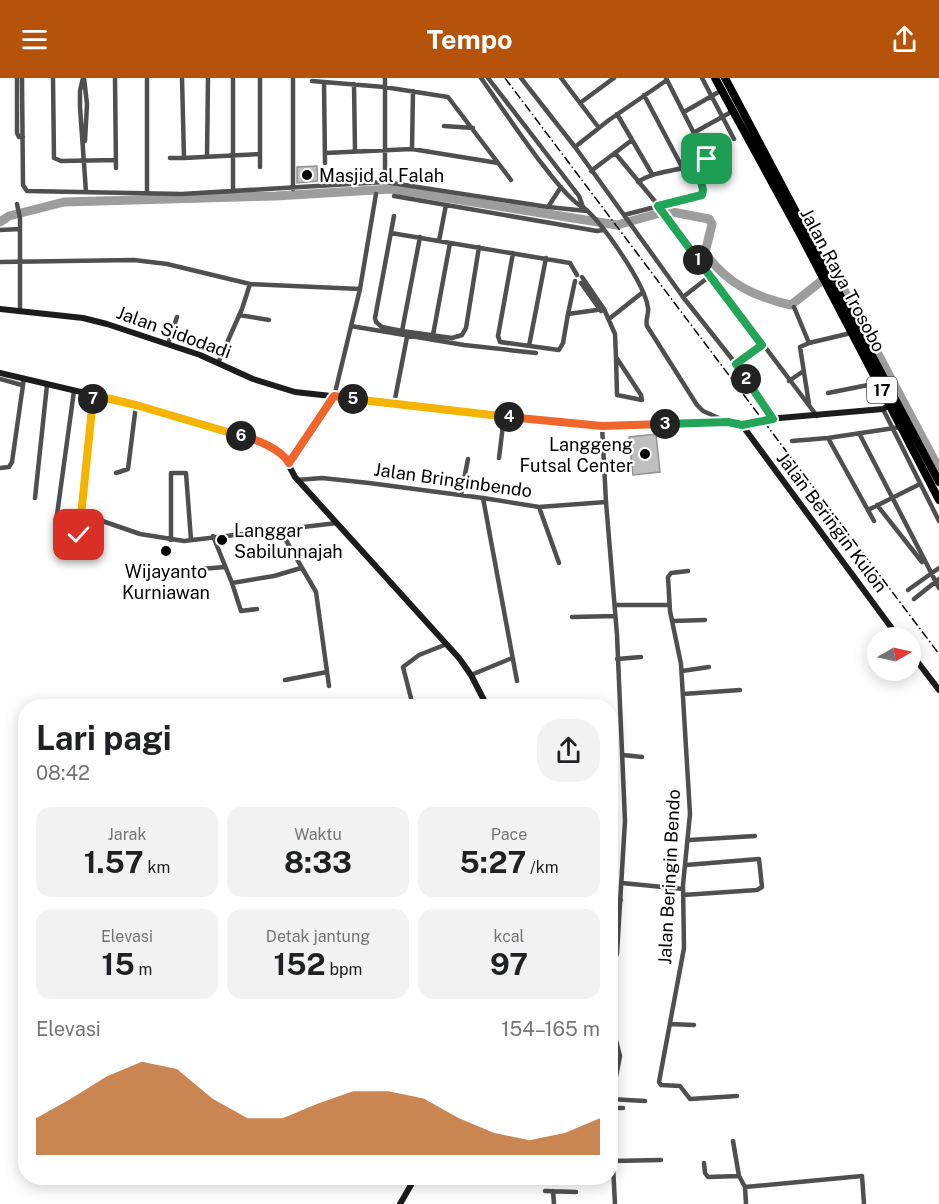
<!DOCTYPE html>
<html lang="id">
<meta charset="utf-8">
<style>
body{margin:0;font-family:"Public Sans",sans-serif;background:#f2f2f2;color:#202124;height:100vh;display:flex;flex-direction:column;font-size:22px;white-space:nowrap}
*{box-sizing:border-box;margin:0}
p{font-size:20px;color:#757577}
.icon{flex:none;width:33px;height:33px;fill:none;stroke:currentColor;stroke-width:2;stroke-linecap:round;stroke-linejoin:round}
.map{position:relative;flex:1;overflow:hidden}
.side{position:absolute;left:18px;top:621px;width:600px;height:486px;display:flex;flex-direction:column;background:#fff;border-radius:24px;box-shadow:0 3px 15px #0003}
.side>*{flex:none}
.needle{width:39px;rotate:81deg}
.buttons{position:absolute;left:867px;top:549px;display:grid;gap:12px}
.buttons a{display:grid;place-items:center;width:54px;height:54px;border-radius:50%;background:#fff;box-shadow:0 3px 15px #0003;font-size:30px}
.pin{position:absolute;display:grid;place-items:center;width:51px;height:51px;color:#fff;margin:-26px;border-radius:12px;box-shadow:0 3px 9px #0006}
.km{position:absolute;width:30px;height:30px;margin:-15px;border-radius:50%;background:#222;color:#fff;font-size:16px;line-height:30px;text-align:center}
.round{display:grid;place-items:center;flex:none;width:63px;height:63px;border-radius:24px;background:#f2f2f2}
.headline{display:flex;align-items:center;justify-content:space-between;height:102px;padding:0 18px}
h1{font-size:33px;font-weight:700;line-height:45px}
.stats{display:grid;grid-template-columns:repeat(3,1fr);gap:9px;height:102px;padding:6px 18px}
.stats div{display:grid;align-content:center;border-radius:15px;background:#f2f2f2;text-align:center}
.stats b{font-size:30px;font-weight:700}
.stats small{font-size:16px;font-weight:400}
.stats p{font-size:16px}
.chart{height:168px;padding:12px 18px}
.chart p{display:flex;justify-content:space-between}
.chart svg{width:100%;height:108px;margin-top:6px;fill:#b45309;opacity:.7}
header{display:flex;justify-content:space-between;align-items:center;height:78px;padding:0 18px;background:#b45309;color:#fff;font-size:27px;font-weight:700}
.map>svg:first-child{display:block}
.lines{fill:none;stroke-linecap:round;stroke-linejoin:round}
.river{stroke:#9d9d9d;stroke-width:9}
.building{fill:#bfbfbf;stroke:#939393;stroke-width:1.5}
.street{stroke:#4f4f4f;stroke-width:4.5}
.secondary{stroke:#1c1c1c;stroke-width:6}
.highway{stroke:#000;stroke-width:8}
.rail{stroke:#000;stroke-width:1.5;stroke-dasharray:9 3 1.5 3;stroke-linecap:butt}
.split-1-casing{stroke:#fff;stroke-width:12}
.split-2-casing{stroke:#fff;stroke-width:12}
.split-3-casing{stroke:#fff;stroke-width:12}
.split-4-casing{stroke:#fff;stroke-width:12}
.split-5-casing{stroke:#fff;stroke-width:12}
.split-6-casing{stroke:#fff;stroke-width:12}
.split-7-casing{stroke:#fff;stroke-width:12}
.split-8-casing{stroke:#fff;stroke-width:12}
.split-1{stroke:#22a559;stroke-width:8}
.split-2{stroke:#22a559;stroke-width:8}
.split-3{stroke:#22a559;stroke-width:8}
.split-4{stroke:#f0652b;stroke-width:8}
.split-5{stroke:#f5b400;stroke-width:8}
.split-6{stroke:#f0652b;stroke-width:8}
.split-7{stroke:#f5b400;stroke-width:8}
.split-8{stroke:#f5b400;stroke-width:8}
.poi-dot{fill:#000;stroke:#fff;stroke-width:2}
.labels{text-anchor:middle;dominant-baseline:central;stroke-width:4.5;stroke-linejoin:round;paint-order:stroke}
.shield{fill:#fff;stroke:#4c4c4c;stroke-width:1.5}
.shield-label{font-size:16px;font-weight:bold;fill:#000}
.poi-label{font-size:18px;fill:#000;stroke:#fff;text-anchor:start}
.street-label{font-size:18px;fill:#000;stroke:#fff}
</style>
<header><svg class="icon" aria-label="menu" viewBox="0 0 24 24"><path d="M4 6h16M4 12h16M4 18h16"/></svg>Tempo<svg class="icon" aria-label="share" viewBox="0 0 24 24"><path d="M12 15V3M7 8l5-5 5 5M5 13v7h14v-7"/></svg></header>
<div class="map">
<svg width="939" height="1126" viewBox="0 0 939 1126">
<rect width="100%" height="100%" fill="#fff"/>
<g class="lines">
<!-- river -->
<path class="river" d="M0,144L9,138L64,124L276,118L391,111L617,147L667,133L709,141L712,146L705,175C727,206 755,219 791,227L834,193L939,391"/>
</g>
<!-- building -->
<path class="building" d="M317,88L318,103L297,105V89Z
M656,356L660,394L633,397L629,359Z"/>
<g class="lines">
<!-- street -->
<path class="street" d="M17,0V55L19,59H23
M22,0L23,107L27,113L182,116L385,104
M53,0L54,80L61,83L116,82
M83,0L80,13V29L86,114
M84,0L87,26L85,63
M115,0L116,90
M147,0V115
M182,0L184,80L259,76
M233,0V113
M260,0V89
M385,0V104L548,129L561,109
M481,0C497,22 563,123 583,129L579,118L488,0
M521,0L575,69L683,219L736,286L773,341
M561,0L599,50
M702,0L734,61
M312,3L384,9L448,19L511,102
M324,4L325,85
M354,6L355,73
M644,17L682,89
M580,25L614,0
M684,34L722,12
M617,36L652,96
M444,48L473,50
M695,54L733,33
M575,69L609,42L667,2
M412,71L413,13
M325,75L412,71L498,85
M615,75L658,127L817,338
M207,79L208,0
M170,80H184
M591,93L632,62
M638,104C659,90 687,94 707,81L666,0
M293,111V0
M394,118L597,153L603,152
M17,126L20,140V234
M548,129L587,133
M583,129C602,144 645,206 648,230C649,237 645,241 647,248L697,327L703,333L728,344
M624,137L702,117L703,112L697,86
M394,138L375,240L376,244L382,249L402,253
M0,152L20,151
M391,155L570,185L577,197
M420,159L402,253L452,260L462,257L466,250L479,169
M439,163L446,127
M513,175L498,258L500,264L559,272L563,265L568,236L604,231
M0,184L134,182L167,186L250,206L360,211
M582,199L604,231L615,256L616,279L641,317L642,322L617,317L616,279
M581,205L601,233
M683,219L710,198
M794,229L809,265
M568,236L575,203
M239,237L269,242
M609,241L643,214
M351,248L464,267L536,275
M433,257L450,165
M168,266L177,239
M529,268L546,180
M218,285L242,231L250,206
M736,286L761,267
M0,301L22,307
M789,303L802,294
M828,315L878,305
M93,317L82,436L140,456L184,463L337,445
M334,319L360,211L376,116
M394,326L407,259
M809,326L800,269L809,265L851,255
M883,331L939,443
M602,348L606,424L617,557L625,743L617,875L610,899
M859,355L939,510
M828,360L874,443
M792,363L828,360L901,349
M499,380L504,339
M0,390L9,389L12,384L24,300
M116,395L128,391L136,327
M297,402L322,400L369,405L483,420L539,429L606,424
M461,417L468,381
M35,420L47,307
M483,420L517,603
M877,427L922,484
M539,429L559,485
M868,432L920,406
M82,436L79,458L84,463
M56,444L74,313
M280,452L316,514L329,608
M213,458L232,505L241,533L257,531
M171,462V395H186L191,462
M688,493L671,495L668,499L670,533L681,586L690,736L683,807L684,870L659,1004L661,1007L680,1008L690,1021L737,1018
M165,494L225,489
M232,505L274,498L301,490
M908,512L939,490
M914,521L939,501
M615,527H669
M572,539L615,538
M672,543L705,542
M617,581L641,579
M682,593L709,589
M471,597L512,580
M285,602L327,594
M683,616L740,612
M413,628L403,589L419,577L447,566
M623,677L642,679
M689,762L755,758
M622,805L683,811
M683,817L757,812L762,809L759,781L686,787
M610,822H621
M610,939L620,978L610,1029
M670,946L694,947
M610,1021L645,1023
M610,1030L615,1126
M610,1030H623
M733,1063L739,1098
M612,1083L661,1082
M704,1085L705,1095L708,1099L739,1098L745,1109L746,1126
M745,1109L862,1098L864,1126
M545,1113L576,1114
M553,1113L554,1126"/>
<!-- secondary -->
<path class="secondary" d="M0,231L83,240L107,246L200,277L253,301L295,314L602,348L728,344L742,347L768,341L883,331L890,327
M0,295L136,327L247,359L260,363L285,380L295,399L459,580L471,597L487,628
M742,347L899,560
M289,385L334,319
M910,574L939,612
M400,1126L415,1100"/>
<!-- highway -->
<path class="highway" d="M715,0L798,152L939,422
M725,0L939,404"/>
<!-- rail -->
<path class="rail" d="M505,0L939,576"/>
</g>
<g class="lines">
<!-- split-1 casing -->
<g class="split-1-casing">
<path id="split-1" d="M698,182L658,128L702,117L703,112L697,86L707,81"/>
</g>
<!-- split-2 casing -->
<g class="split-2-casing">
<path id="split-2" d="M698,182L762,267L736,286L746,301"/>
</g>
<!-- split-3 casing -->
<g class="split-3-casing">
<path id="split-3" d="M665,346L728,344L742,347L773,341L746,301"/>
</g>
<!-- split-4 casing -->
<g class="split-4-casing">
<path id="split-4" d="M509,339L602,348L665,346"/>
</g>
<!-- split-5 casing -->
<g class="split-5-casing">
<path id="split-5" d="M353,321L509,339"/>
</g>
<!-- split-6 casing -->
<g class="split-6-casing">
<path id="split-6" d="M241,358C256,361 281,371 289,385L334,318L353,321"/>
</g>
<!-- split-7 casing -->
<g class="split-7-casing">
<path id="split-7" d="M93,321V317L136,327L241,358"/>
</g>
<!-- split-8 casing -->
<g class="split-8-casing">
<path id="split-8" d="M79,457L93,321"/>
</g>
<!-- split-1 -->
<use href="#split-1" class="split-1"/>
<!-- split-2 -->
<use href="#split-2" class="split-2"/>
<!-- split-3 -->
<use href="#split-3" class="split-3"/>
<!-- split-4 -->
<use href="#split-4" class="split-4"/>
<!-- split-5 -->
<use href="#split-5" class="split-5"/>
<!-- split-6 -->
<use href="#split-6" class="split-6"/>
<!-- split-7 -->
<use href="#split-7" class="split-7"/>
<!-- split-8 -->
<use href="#split-8" class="split-8"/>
</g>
<!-- markers -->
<g class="poi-dot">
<circle cx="307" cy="97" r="6"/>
<circle cx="645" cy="376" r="6"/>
<circle cx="222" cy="462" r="6"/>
<circle cx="166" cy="473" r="6"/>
</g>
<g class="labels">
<!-- shield labels -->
<rect class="shield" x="867" y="299" width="30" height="26" rx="4.5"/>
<g class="shield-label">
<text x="882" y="312">17</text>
</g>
<!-- poi labels -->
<g class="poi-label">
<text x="319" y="97">Masjid al Falah</text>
<text x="633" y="366" text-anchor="end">Langgeng<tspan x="633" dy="21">Futsal Center</tspan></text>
<text x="234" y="452">Langgar<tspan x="234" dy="21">Sabilunnajah</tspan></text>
<text x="166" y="493" text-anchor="middle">Wijayanto<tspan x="166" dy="21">Kurniawan</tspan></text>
</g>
<!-- street labels -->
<g class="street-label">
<text transform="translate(843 202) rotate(62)">Jalan Raya Trosobo</text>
<text transform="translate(174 254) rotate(20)">Jalan Sidodadi</text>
<text transform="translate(453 402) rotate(8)">Jalan Bringinbendo</text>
<text transform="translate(832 444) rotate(53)">Jalan Beringin Kulon</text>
<text transform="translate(669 799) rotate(-87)">Jalan Beringin Bendo</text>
</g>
</g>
</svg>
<div class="buttons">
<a><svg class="needle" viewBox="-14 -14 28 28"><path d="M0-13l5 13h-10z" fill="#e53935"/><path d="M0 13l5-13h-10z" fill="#757577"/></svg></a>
</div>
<div class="pin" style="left:707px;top:81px;background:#1e9e55"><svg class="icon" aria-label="arrive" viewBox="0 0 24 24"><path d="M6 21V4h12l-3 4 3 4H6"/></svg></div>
<div class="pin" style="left:79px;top:457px;background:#d93025"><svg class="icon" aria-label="check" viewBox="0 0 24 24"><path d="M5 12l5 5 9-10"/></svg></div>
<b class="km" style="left:698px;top:182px">1</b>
<b class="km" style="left:746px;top:301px">2</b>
<b class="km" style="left:665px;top:346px">3</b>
<b class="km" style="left:509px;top:339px">4</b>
<b class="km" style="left:353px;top:321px">5</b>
<b class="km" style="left:241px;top:358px">6</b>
<b class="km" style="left:93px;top:321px">7</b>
<section class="side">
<div class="headline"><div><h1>Lari pagi</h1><p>08:42</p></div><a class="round"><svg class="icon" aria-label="share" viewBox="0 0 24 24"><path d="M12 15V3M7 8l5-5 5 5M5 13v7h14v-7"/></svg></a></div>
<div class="stats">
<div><p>Jarak</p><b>1.57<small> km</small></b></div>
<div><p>Waktu</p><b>8:33</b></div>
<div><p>Pace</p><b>5:27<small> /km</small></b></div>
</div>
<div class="stats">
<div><p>Elevasi</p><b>15<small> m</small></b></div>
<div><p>Detak jantung</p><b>152<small> bpm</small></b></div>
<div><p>kcal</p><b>97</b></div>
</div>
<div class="chart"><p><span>Elevasi</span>154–165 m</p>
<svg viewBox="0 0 160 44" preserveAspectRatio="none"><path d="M0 44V29L10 21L20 12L30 6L40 9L50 21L60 29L70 29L80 23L90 18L100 18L110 21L120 29L130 35L140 38L150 35L160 29V44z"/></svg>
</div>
</section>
</div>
